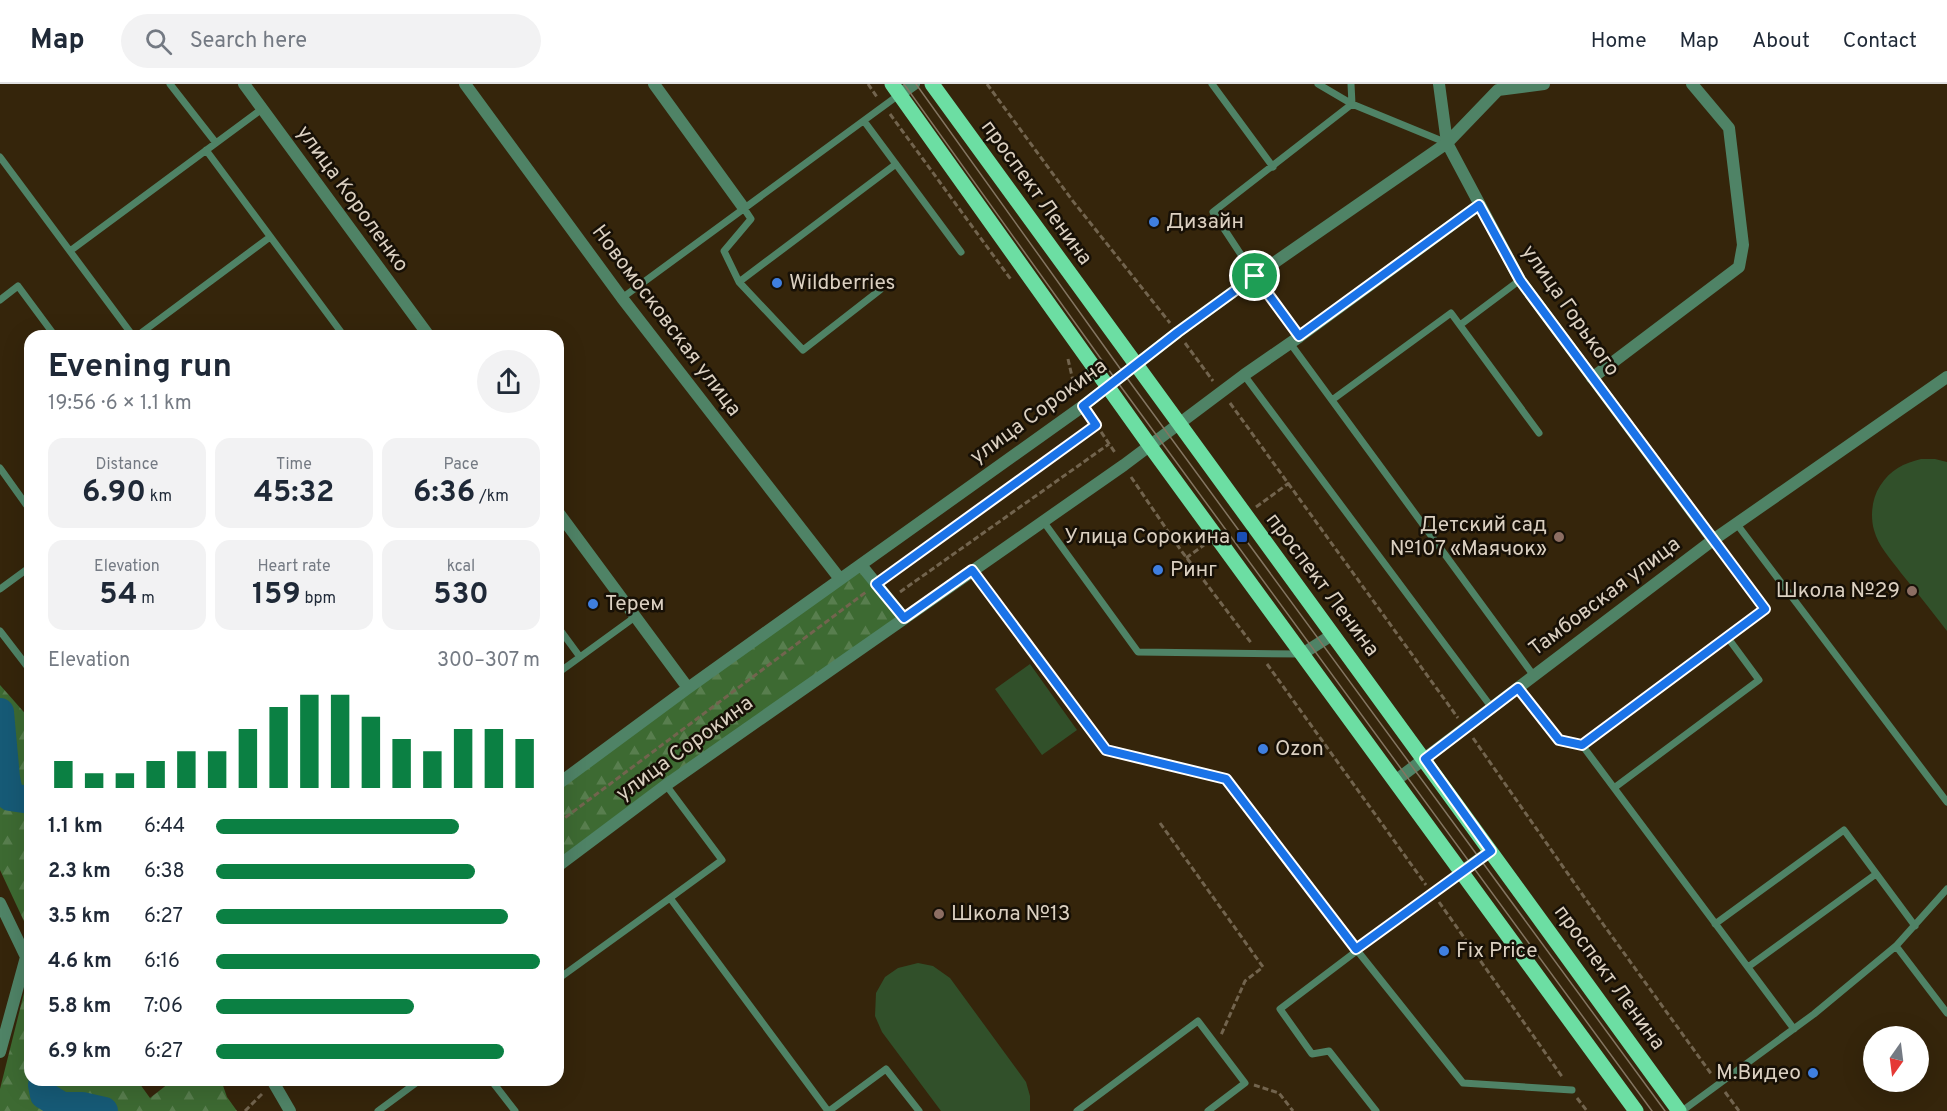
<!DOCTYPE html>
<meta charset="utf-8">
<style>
body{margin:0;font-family:Overpass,sans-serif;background:#f2f2f3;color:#1f2937;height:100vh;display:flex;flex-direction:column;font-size:22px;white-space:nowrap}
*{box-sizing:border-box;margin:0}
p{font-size:20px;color:#747a83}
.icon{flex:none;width:33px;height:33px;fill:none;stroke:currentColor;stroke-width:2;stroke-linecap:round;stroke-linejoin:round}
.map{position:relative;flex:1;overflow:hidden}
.side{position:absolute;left:24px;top:246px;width:540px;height:756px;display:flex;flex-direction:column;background:#fff;border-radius:18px;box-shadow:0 6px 24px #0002}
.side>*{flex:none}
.needle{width:39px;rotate:194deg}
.tools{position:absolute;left:1863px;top:942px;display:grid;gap:12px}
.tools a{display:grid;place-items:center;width:66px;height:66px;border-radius:50%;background:#fff;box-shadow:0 6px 24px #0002;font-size:30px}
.pin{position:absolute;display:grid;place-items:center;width:51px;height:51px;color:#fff;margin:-26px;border:3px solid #fff;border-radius:50%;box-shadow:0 2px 6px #0007}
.round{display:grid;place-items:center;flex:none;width:63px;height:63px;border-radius:32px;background:#f2f2f3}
.headline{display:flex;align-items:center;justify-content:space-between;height:102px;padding:0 24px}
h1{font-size:33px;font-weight:700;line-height:45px}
.metrics{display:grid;grid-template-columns:repeat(3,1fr);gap:9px;height:102px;padding:6px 24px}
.metrics div{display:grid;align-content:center;border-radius:15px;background:#f2f2f3;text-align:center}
.metrics b{font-size:30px;font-weight:700}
.metrics small{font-size:16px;font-weight:400}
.metrics p{font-size:16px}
.chart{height:168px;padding:12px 24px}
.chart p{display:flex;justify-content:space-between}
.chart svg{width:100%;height:108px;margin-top:6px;stroke:#0b8043;stroke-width:6}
ul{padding:0 24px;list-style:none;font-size:20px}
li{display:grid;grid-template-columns:96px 72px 1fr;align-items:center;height:45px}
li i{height:15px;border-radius:8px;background:#0b8043}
header{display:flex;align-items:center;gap:36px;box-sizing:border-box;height:84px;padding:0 30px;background:#fff;border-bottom:2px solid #e0e1e3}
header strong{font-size:28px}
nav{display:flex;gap:33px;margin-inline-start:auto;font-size:21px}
.search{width:420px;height:54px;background:#f2f2f3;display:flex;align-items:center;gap:15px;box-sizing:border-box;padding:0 21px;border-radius:33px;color:#747a83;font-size:22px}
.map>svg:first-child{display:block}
.forest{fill:url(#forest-firs)}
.pitch{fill:#31502a}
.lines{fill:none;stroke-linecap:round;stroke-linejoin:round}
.river{stroke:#165a76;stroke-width:28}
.path{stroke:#72644e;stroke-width:3;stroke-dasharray:6 3;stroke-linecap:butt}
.lane{stroke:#4f8366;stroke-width:7}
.street{stroke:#4f8366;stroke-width:12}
.primary{stroke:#6cdea3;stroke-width:15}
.tram{stroke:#837561;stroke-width:1.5}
.route-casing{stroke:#fff;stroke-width:12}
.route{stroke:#1a73e8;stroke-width:8}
.shop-dot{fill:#3f7fe0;stroke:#171006;stroke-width:2}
.transit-dot{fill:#1a4fb4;stroke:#171006;stroke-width:2}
.education-dot{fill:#8d6e63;stroke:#171006;stroke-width:2}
.labels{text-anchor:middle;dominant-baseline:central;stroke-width:5;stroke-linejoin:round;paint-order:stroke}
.street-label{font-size:21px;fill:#dbd0c1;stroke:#171006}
.poi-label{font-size:21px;fill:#dbd0c1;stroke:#171006;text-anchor:start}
</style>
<header>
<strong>Map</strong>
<div class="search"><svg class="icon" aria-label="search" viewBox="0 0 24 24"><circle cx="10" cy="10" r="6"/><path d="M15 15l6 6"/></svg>Search here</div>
<nav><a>Home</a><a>Map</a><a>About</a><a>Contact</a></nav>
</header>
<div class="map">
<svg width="1947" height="1027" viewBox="0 0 1947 1027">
<defs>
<pattern id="forest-firs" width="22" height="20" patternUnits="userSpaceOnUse" patternTransform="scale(1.5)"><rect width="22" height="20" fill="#3d6a32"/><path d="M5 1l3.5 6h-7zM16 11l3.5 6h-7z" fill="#587e4e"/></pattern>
</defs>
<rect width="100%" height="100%" fill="#35250b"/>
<!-- forest -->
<path class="forest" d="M861,481L904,534L558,782V700Z
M0,601L30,635V850L0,786Z
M30,885V996H137L150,1014L173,996H221L227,1013L237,1027H0V1005Z"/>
<!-- pitch -->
<path class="pitch" d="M1921,375H1935L1947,378V547C1932,528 1917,508 1901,489C1891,475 1878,462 1874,446C1870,432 1872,414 1880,402C1890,386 1904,379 1921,375Z
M1030,580L1077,646L1042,671L995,605Z
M918,879L933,882L950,894L1026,998L1030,1012V1027H941L882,948L875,932L876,909L885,893L898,884Z"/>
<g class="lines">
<!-- river -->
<path class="river" d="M0,628L6,694L10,713L30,716
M43,996L42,1001L44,1011L62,1022H82L104,1027"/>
<!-- path -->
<path class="path" d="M868,0L877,13
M987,0L1072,116L1170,239
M890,30L1012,197
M1263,203L1291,241
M1185,259L1213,297
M1068,275L1076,310
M1230,319L1458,634
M1091,333L1116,370
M1131,393L1180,465L1252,560
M1256,423L1289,399
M1186,474L1204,461
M886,493L1096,341
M900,508L1109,360
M1267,580L1426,801
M1473,654L1603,840L1712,991
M558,739L866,508
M1160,739L1263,883L1245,897L1221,951
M1439,818L1563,994
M1254,1001L1279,1009L1293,1027
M1725,1008L1739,1027
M1577,1014L1587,1027
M245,1027L264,1008"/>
<!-- lane -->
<path class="lane" d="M170,0L216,59
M1212,0L1273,83
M1318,0L1352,20L1447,59
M864,37L961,168
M206,66L344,252
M0,73L133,252
M743,123L751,135L724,167L739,198L803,266L880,206
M70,167L262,25
M1255,192L1213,128L1352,20L1351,0
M739,198L896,80
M622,214L900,10
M0,216L18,202L55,252
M1460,241L1520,196
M137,252L270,153
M1290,259L1534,592
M1244,291L1492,624
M1332,316L1451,229L1539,349
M0,384L30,426
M1043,437L1138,568L1300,570
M1736,439L1947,718
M972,486L1106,666L1226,695L1356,865L1463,999L1572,1006
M0,505L30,483
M558,543L580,573
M0,547L30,586
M558,589L635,533
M1518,604L1559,656L1582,661L1794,945
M1582,661L1765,525L1713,456
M666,701L722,776L670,814L828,1027
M1614,704L1759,596L1728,554
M1715,840L1844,746L1915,842
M1896,862L1947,929
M1748,883L1876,790
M558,895L670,814
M491,996L515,1027
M378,1027L420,996
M829,1027L886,985L919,1027
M1077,1027L1198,937L1245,999L1208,1027
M1376,1027L1329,967L1312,970L1280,925L1461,788
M1682,1027L1814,930L1896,862L1947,805"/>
<!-- street -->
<path class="street" d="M244,0L429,252
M465,0L622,214L840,495
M654,0L743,123
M1439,0L1447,59L1520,196L1713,456
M900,10L914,0
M1592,294L1739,183L1743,161L1729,44L1692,0
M558,428L688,604
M861,481L904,534
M1302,570L1332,551
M1395,697L1713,456L1947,293
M558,700L688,604L1083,322L1178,248L1255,192L1447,59L1498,6L1544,0
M558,782L666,701L1124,381L1244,291L1299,253L1479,121
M1461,788L1491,767
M0,819L26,873L0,968
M272,996L290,1027"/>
<!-- primary -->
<path class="primary" d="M892,0L1150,362L1636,1027
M932,0C1179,344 1431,684 1679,1027"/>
<!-- tram -->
<path class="tram" d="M904,0L1116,296L1652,1027
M916,0L1124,290L1665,1027"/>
</g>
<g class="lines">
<!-- route casing -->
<g class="route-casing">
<path id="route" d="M1479,121L1520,196L1765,525L1582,661L1559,656L1518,604L1425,675L1491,767L1356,865L1226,695L1106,666L972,486L904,534L876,500L1096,341L1083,322L1178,248L1255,192L1299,252Z"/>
</g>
<!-- route -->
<use href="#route" class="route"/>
</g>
<!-- markers -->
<g class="shop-dot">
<circle cx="1154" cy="138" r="6"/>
<circle cx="777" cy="199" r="6"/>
<circle cx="1158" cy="486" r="6"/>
<circle cx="593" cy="520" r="6"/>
<circle cx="1263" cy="665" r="6"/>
<circle cx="1444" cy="867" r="6"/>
<circle cx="1813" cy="989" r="6"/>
</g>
<rect class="transit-dot" x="1236" y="447" width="12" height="12" rx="3"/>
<g class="education-dot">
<circle cx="1559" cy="453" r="6"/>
<circle cx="1912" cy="507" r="6"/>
<circle cx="939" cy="830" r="6"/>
</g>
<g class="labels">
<!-- street labels -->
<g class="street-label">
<text transform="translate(1036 109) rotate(54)">проспект Ленина</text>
<text transform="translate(352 115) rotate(54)">улица Короленко</text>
<text transform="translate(1570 227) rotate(55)">улица Горького</text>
<text transform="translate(666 237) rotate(53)">Новомосковская улица</text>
<text transform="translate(1039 328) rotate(-36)">улица Сорокина</text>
<text transform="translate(1322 501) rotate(53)">проспект Ленина</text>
<text transform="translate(1605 513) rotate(-37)">Тамбовская улица</text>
<text transform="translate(685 665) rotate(-36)">улица Сорокина</text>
<text transform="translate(1609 894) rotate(54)">проспект Ленина</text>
</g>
<!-- poi labels -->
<g class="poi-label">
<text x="1166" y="138">Дизайн</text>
<text x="789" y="199">Wildberries</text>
<text x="1547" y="441" text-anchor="end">Детский сад<tspan x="1547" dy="24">№107 «Маячок»</tspan></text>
<text x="1230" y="453" text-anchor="end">Улица Сорокина</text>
<text x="1170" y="486">Ринг</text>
<text x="1900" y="507" text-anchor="end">Школа №29</text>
<text x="605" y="520">Терем</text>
<text x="1275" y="665">Ozon</text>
<text x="951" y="830">Школа №13</text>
<text x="1456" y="867">Fix Price</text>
<text x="1801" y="989" text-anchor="end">М.Видео</text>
</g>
</g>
</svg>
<div class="tools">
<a><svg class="needle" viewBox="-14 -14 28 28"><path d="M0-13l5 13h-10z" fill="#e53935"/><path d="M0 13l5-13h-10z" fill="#747a83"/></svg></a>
</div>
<div class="pin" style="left:1255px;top:192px;background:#1e9e55"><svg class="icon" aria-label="arrive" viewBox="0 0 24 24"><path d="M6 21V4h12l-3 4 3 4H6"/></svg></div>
<section class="side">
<div class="headline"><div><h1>Evening run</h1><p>19:56 · 6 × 1.1 km</p></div><a class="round"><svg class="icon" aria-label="share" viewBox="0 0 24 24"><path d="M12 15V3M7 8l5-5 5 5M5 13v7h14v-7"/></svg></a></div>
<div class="metrics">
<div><p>Distance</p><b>6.90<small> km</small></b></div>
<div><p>Time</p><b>45:32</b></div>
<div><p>Pace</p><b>6:36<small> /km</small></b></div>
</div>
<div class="metrics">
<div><p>Elevation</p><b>54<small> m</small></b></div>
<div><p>Heart rate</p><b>159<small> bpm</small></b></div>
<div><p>kcal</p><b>530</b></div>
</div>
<div class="chart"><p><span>Elevation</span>300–307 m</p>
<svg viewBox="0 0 160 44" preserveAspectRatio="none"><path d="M5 44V33M15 44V38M25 44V38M35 44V33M45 44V29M55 44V29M65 44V20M75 44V11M85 44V6M95 44V6M105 44V15M115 44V24M125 44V29M135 44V20M145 44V20M155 44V24"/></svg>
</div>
<ul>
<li><b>1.1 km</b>6:44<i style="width:75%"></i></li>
<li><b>2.3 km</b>6:38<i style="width:80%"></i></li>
<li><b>3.5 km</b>6:27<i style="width:90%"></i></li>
<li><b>4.6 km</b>6:16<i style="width:100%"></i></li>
<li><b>5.8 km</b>7:06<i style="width:61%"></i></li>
<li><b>6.9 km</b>6:27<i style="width:89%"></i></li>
</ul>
</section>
</div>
